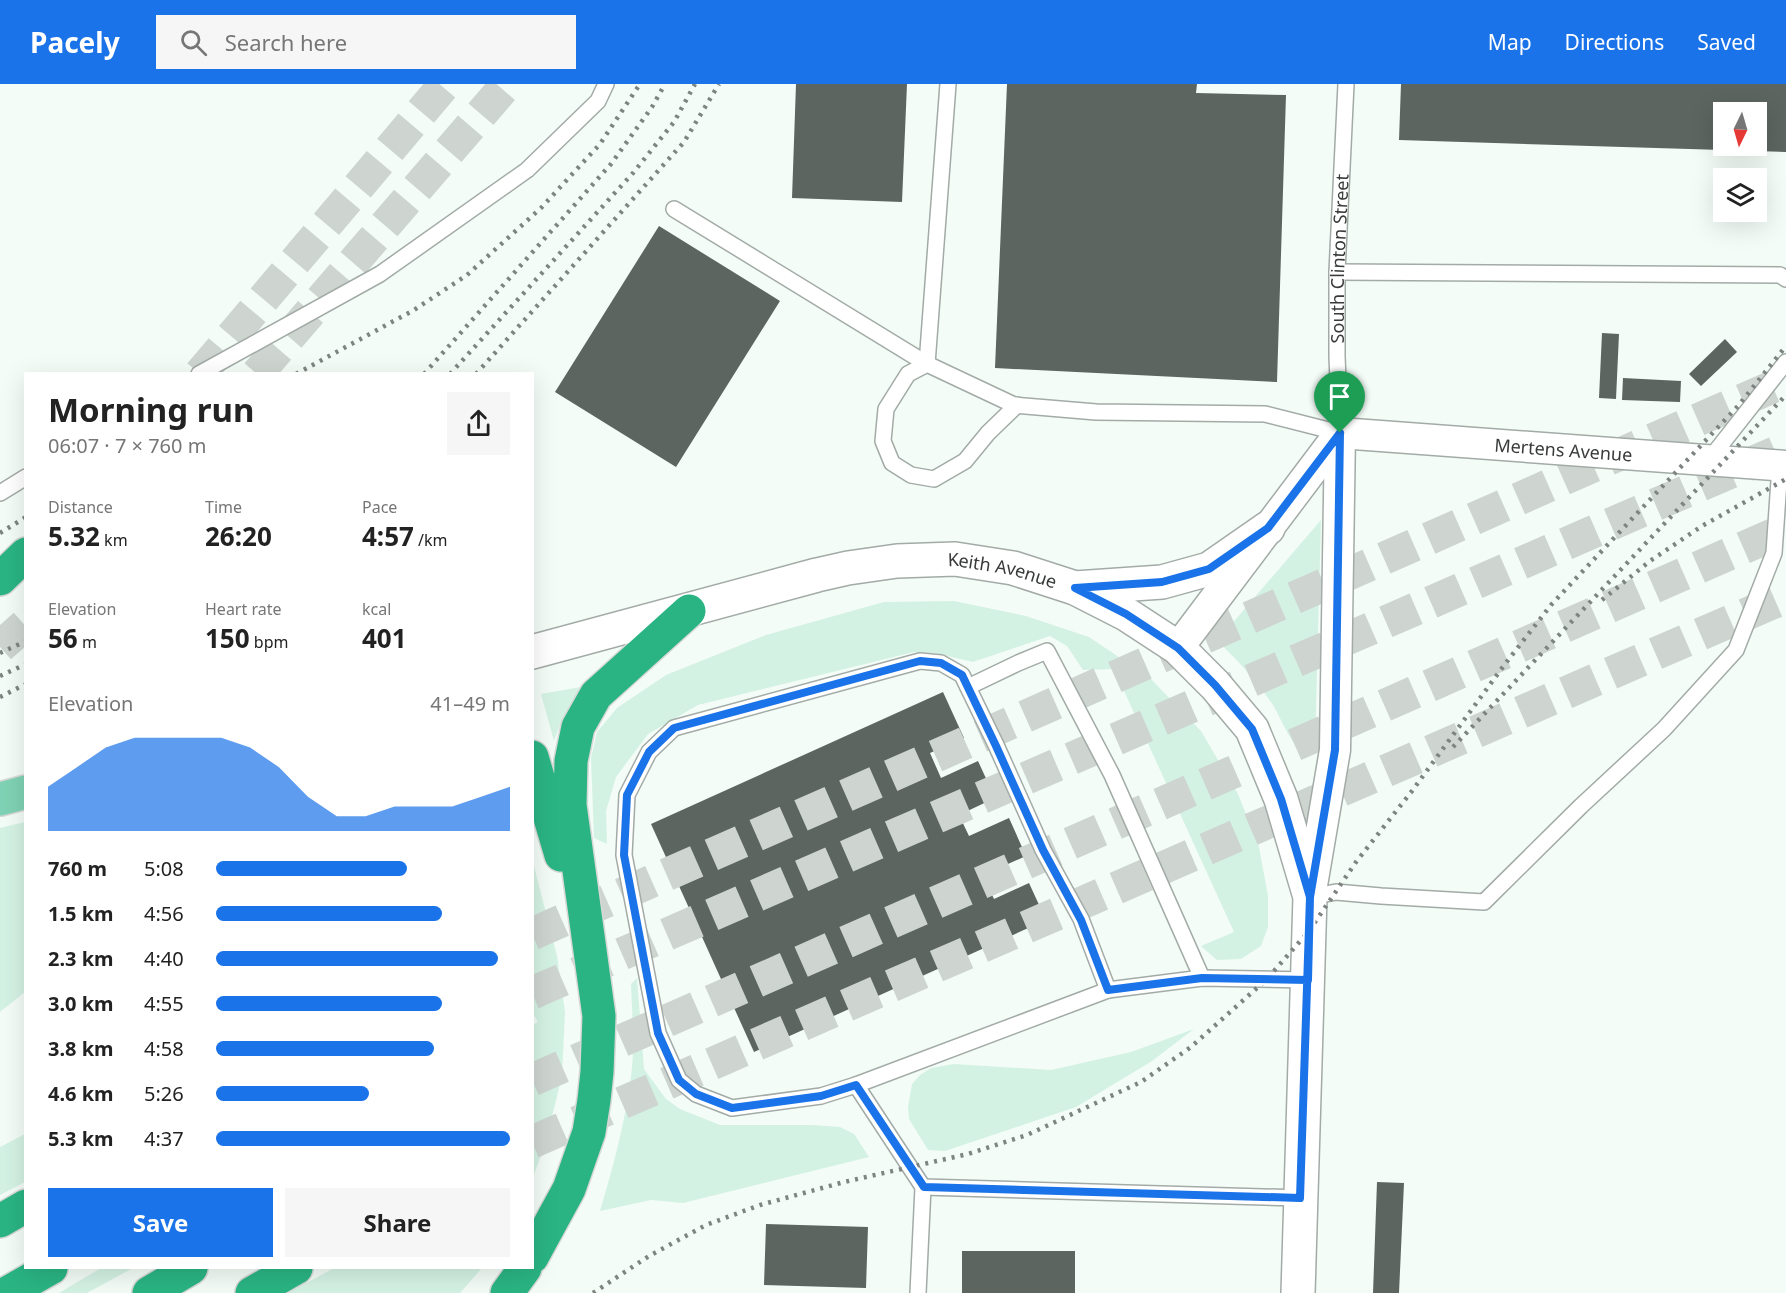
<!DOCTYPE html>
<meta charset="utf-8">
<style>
body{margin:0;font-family:"Noto Sans",sans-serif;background:#f6f6f6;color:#222;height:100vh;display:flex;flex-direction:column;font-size:22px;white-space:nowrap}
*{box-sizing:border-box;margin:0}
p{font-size:20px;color:#767676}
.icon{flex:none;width:33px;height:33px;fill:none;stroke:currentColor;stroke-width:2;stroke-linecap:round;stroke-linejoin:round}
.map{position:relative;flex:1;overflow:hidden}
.drawer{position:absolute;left:24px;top:288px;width:510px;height:897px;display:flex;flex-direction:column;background:#fff;border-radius:0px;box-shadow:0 6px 24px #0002}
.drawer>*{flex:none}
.needle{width:39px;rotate:185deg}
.buttons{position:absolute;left:1713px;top:18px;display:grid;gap:12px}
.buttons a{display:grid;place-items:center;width:54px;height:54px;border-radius:0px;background:#fff;box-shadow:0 6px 24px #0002;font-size:30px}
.pin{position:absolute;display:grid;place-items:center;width:51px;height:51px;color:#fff;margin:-62px -26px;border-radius:50% 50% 50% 0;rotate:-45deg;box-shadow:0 0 6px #0007}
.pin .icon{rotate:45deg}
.round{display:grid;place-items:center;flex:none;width:63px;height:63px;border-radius:0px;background:#f6f6f6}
.summary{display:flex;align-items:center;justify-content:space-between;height:102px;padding:0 24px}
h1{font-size:33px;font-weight:700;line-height:45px}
.metrics{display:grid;grid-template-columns:repeat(3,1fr);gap:9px;height:102px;padding:6px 24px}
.metrics div{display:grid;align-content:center}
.metrics b{font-size:26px;font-weight:700}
.metrics small{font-size:16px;font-weight:400}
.metrics p{font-size:16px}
.chart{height:168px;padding:12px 24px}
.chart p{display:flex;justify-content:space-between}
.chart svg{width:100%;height:108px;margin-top:6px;fill:#1a73e8;opacity:.7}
.cta{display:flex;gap:12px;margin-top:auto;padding:12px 24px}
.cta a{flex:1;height:69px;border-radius:0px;background:#1a73e8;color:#fff;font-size:24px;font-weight:700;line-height:69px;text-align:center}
.cta a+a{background:#f6f6f6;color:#222}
ul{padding:0 24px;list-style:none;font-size:20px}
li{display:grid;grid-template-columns:96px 72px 1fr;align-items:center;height:45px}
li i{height:15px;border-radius:8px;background:#1a73e8}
header{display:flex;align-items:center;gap:36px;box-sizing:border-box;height:84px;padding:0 30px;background:#1a73e8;color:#fff}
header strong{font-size:28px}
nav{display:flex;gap:33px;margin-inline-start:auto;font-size:21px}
.search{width:420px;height:54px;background:#f6f6f6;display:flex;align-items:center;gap:15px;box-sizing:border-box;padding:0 21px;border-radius:0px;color:#767676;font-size:22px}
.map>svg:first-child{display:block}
.green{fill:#d4f2e3}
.building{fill:#5d6561;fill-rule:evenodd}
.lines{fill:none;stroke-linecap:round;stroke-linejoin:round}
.highway-tunnel{stroke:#ced5d1;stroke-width:33;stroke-dasharray:33 16;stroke-linecap:butt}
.lane-casing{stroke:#a3aba7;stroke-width:18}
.street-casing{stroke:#a3aba7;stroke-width:33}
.secondary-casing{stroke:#a3aba7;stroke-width:36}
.primary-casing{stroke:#d7d8d7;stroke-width:36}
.highway-casing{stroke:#d7d8d7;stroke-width:36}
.lane{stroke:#fff;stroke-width:15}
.street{stroke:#fff;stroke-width:30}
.secondary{stroke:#fff;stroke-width:33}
.primary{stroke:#7fd2b5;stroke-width:33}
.highway{stroke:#2ab484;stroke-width:33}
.rail{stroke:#7e8481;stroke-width:4.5;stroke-dasharray:3 6;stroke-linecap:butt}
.route-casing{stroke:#fff;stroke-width:12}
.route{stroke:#1a73e8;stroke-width:8}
.labels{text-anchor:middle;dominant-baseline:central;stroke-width:6;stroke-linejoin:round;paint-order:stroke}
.street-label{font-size:18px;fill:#383b39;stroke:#fff}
</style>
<header>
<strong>Pacely</strong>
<div class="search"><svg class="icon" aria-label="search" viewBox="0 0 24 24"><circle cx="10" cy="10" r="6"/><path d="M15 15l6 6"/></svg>Search here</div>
<nav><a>Map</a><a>Directions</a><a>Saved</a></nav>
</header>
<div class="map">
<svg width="1786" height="1209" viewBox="0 0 1786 1209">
<rect width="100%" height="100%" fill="#f3fcf7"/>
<!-- green -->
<path class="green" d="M1321,436L1315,663L1306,671C1290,660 1283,638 1273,621C1257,598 1239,577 1218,558L1224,549Z
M954,517L1026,532L1089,553L1150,594L1201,647L1238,710L1259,763L1268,812V843L1261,862L1241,875L1217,876L1201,862L1234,848L1114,585L1083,586L1067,562L1050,552L973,578L935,569L914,568L698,621L648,650L616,693L606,727L607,760L594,754L591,674L597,648L617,624L666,591L766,551L884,518Z
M581,603L561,638L554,657L541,610Z
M25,738V908L0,928V744Z
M533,778L557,872L565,928L562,992L545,1061L533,1093L532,941L538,938L532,928Z
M637,894L644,985L666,1015L680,1025L720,1041H812L840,1043L854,1050L869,1073L683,1119L651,1116L600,1127C613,1083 625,1039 631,993C635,962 632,931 631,900Z
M1194,945L1152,977L1076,1023L945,1067L928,1066L909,1035L908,1023L912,1000L920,991L931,984L954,980L1051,986L1131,968Z
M25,1050V1098L0,1111V1063Z
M101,1184H133L87,1209H59Z
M334,1184H482L460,1209H288Z"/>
<!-- building -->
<path class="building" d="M796,0H907L902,118L792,114Z
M1007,0H1197L1196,9L1286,11L1277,298L995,284Z
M1401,0H1786V68L1399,56ZM1724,28H1756V62H1724Z
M659,142L780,217L676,383L555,308Z
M1602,249L1619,250L1616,315L1599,314Z
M1725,255L1737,268L1701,302L1689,290Z
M1623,294L1681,297L1680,318L1622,316Z
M943,608L964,654L930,669L941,694L978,677L995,714L959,731L969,752L1009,734L1026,772L983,791L994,815L1029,799L1046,836L754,968L651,740Z
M1377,1098L1404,1099L1399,1209H1373Z
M766,1140L868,1143L866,1204L764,1201Z
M962,1167H1075V1209H962Z"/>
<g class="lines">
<!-- highway-tunnel -->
<path class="highway-tunnel" d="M200,290L445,0
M257,290L507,0
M0,563L26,540
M532,850L1786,297
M532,909L1786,364
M532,996L1786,445
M532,1058L1786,513"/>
<!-- lane casing -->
<g class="lane-casing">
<g id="lane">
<path d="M948,0L927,280L908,290L886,325L883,357L892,379L911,391L934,395L965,377L988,349L1017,321"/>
<path id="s1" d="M674,125L927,280L1014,321L1096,328L1265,330L1340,349L1337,272V188L1346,0"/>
<path d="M1337,188L1780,191L1786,195"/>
<path d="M199,290L380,190L527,86L598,17L606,0"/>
<path d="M1709,376L1786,278"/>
<path d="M0,409L26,393"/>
<path d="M968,603L1018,579L1047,567L1112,691L1202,894"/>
<path d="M1310,813L1336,808L1381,812L1484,818L1581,722L1664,645L1736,566L1774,469L1780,382"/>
<path d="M856,1001L1108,906L1202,894L1308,896"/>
<path d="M923,1103L1300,1114"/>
<path d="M918,1209L923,1103L856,1001L821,1012L732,1024L696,1010L679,996L658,949L624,771L627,711L649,668L674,644L920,577L941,579L962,591L996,661L1043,766L1081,835L1108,906"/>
</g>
</g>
<!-- street casing -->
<g class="street-casing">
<g id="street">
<path id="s2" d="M1340,349L1786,382"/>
<path d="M1178,564L1340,349"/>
<path d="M1310,813L1335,666L1340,349"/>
</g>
</g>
<!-- secondary casing -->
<g class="secondary-casing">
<g id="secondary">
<path d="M1075,504L1162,498L1209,485L1268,444"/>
<path id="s3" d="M532,568L817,491L848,484L897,477L955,475L1013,484L1075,504L1126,530L1178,564L1215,601L1252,645L1281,715L1310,813L1298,1209"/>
</g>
</g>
<!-- primary casing -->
<g class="primary-casing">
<path id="primary" d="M0,715L26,708"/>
</g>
<!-- highway casing -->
<g class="highway-casing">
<path id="highway" d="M0,495L26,470
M532,673L561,771
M0,1137L26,1122
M532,1173L569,1105L589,1048L594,1016L597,988L599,932L570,721L571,677L578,643L596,611L689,527
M7,1209L51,1184
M149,1209L191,1184
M252,1209L296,1184
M507,1209L525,1184"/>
</g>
<!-- lane -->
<use href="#lane" class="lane"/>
<!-- street -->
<use href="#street" class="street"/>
<!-- secondary -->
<use href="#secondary" class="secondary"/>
<!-- primary -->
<use href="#primary" class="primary"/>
<!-- highway -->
<use href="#highway" class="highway"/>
<!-- rail -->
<path class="rail" d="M296,290L414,226L467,191L541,124L600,60L640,0
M424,290L611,80L652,23L665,0
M450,290L633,89L674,38L695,0
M476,290L684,58L719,0
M0,449L26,433
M1602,516L1650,477L1702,442L1786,395
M0,569L26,557
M0,592L26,580
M0,613L26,600
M1453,663L1786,311
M593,1209L649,1172L706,1141L760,1121L844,1098L968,1070L1027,1051L1141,998L1191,963L1267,895L1309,847L1356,778L1412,707L1505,580L1551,521L1738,322L1786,262"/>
</g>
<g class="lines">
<!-- route casing -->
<g class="route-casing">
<path id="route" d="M1340,349L1268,444L1209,485L1162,498L1075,504L1126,530L1178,564L1215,601L1252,645L1281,715L1310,813L1308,896L1202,894L1108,906L1081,836L1043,766L996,662L962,591L941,579L920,577L674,644L649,668L627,711L624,771L658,949L679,996L696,1010L732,1024L821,1012L856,1001L924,1103L1300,1114L1310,813L1335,666L1340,349"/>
</g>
<!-- route -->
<use href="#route" class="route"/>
</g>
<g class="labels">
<!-- street labels -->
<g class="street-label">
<text stroke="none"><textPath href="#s1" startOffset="896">South Clinton Street</textPath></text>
<text stroke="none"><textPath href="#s2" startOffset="224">Mertens Avenue</textPath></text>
<text stroke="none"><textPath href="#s3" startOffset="483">Keith Avenue</textPath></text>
</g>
</g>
</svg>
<div class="buttons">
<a><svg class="needle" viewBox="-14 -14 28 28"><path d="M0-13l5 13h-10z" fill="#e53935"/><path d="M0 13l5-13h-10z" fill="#767676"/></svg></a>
<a><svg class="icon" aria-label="layers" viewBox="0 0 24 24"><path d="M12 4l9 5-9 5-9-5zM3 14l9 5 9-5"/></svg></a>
</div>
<div class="pin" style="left:1340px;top:349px;background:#1e9e55"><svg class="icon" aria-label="arrive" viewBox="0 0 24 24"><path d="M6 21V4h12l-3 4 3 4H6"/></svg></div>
<section class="drawer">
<div class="summary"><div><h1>Morning run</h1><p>06:07 · 7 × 760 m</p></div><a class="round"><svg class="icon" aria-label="share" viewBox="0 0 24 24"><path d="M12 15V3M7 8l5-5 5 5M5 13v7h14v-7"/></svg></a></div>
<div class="metrics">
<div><p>Distance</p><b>5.32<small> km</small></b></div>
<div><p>Time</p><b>26:20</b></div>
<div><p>Pace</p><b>4:57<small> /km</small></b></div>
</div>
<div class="metrics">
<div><p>Elevation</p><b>56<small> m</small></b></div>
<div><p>Heart rate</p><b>150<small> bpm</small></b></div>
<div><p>kcal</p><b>401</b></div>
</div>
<div class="chart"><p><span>Elevation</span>41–49 m</p>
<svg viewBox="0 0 160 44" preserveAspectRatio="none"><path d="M0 44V26L10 18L20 10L30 6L40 6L50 6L60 6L70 10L80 18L90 30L100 38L110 38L120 34L130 34L140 34L150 30L160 26V44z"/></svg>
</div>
<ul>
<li><b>760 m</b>5:08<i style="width:65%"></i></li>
<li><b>1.5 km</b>4:56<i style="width:77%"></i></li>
<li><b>2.3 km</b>4:40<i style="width:96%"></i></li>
<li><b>3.0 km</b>4:55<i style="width:77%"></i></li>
<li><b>3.8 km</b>4:58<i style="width:74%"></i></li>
<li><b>4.6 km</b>5:26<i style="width:52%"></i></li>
<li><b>5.3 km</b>4:37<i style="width:100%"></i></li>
</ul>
<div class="cta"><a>Save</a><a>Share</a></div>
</section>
</div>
